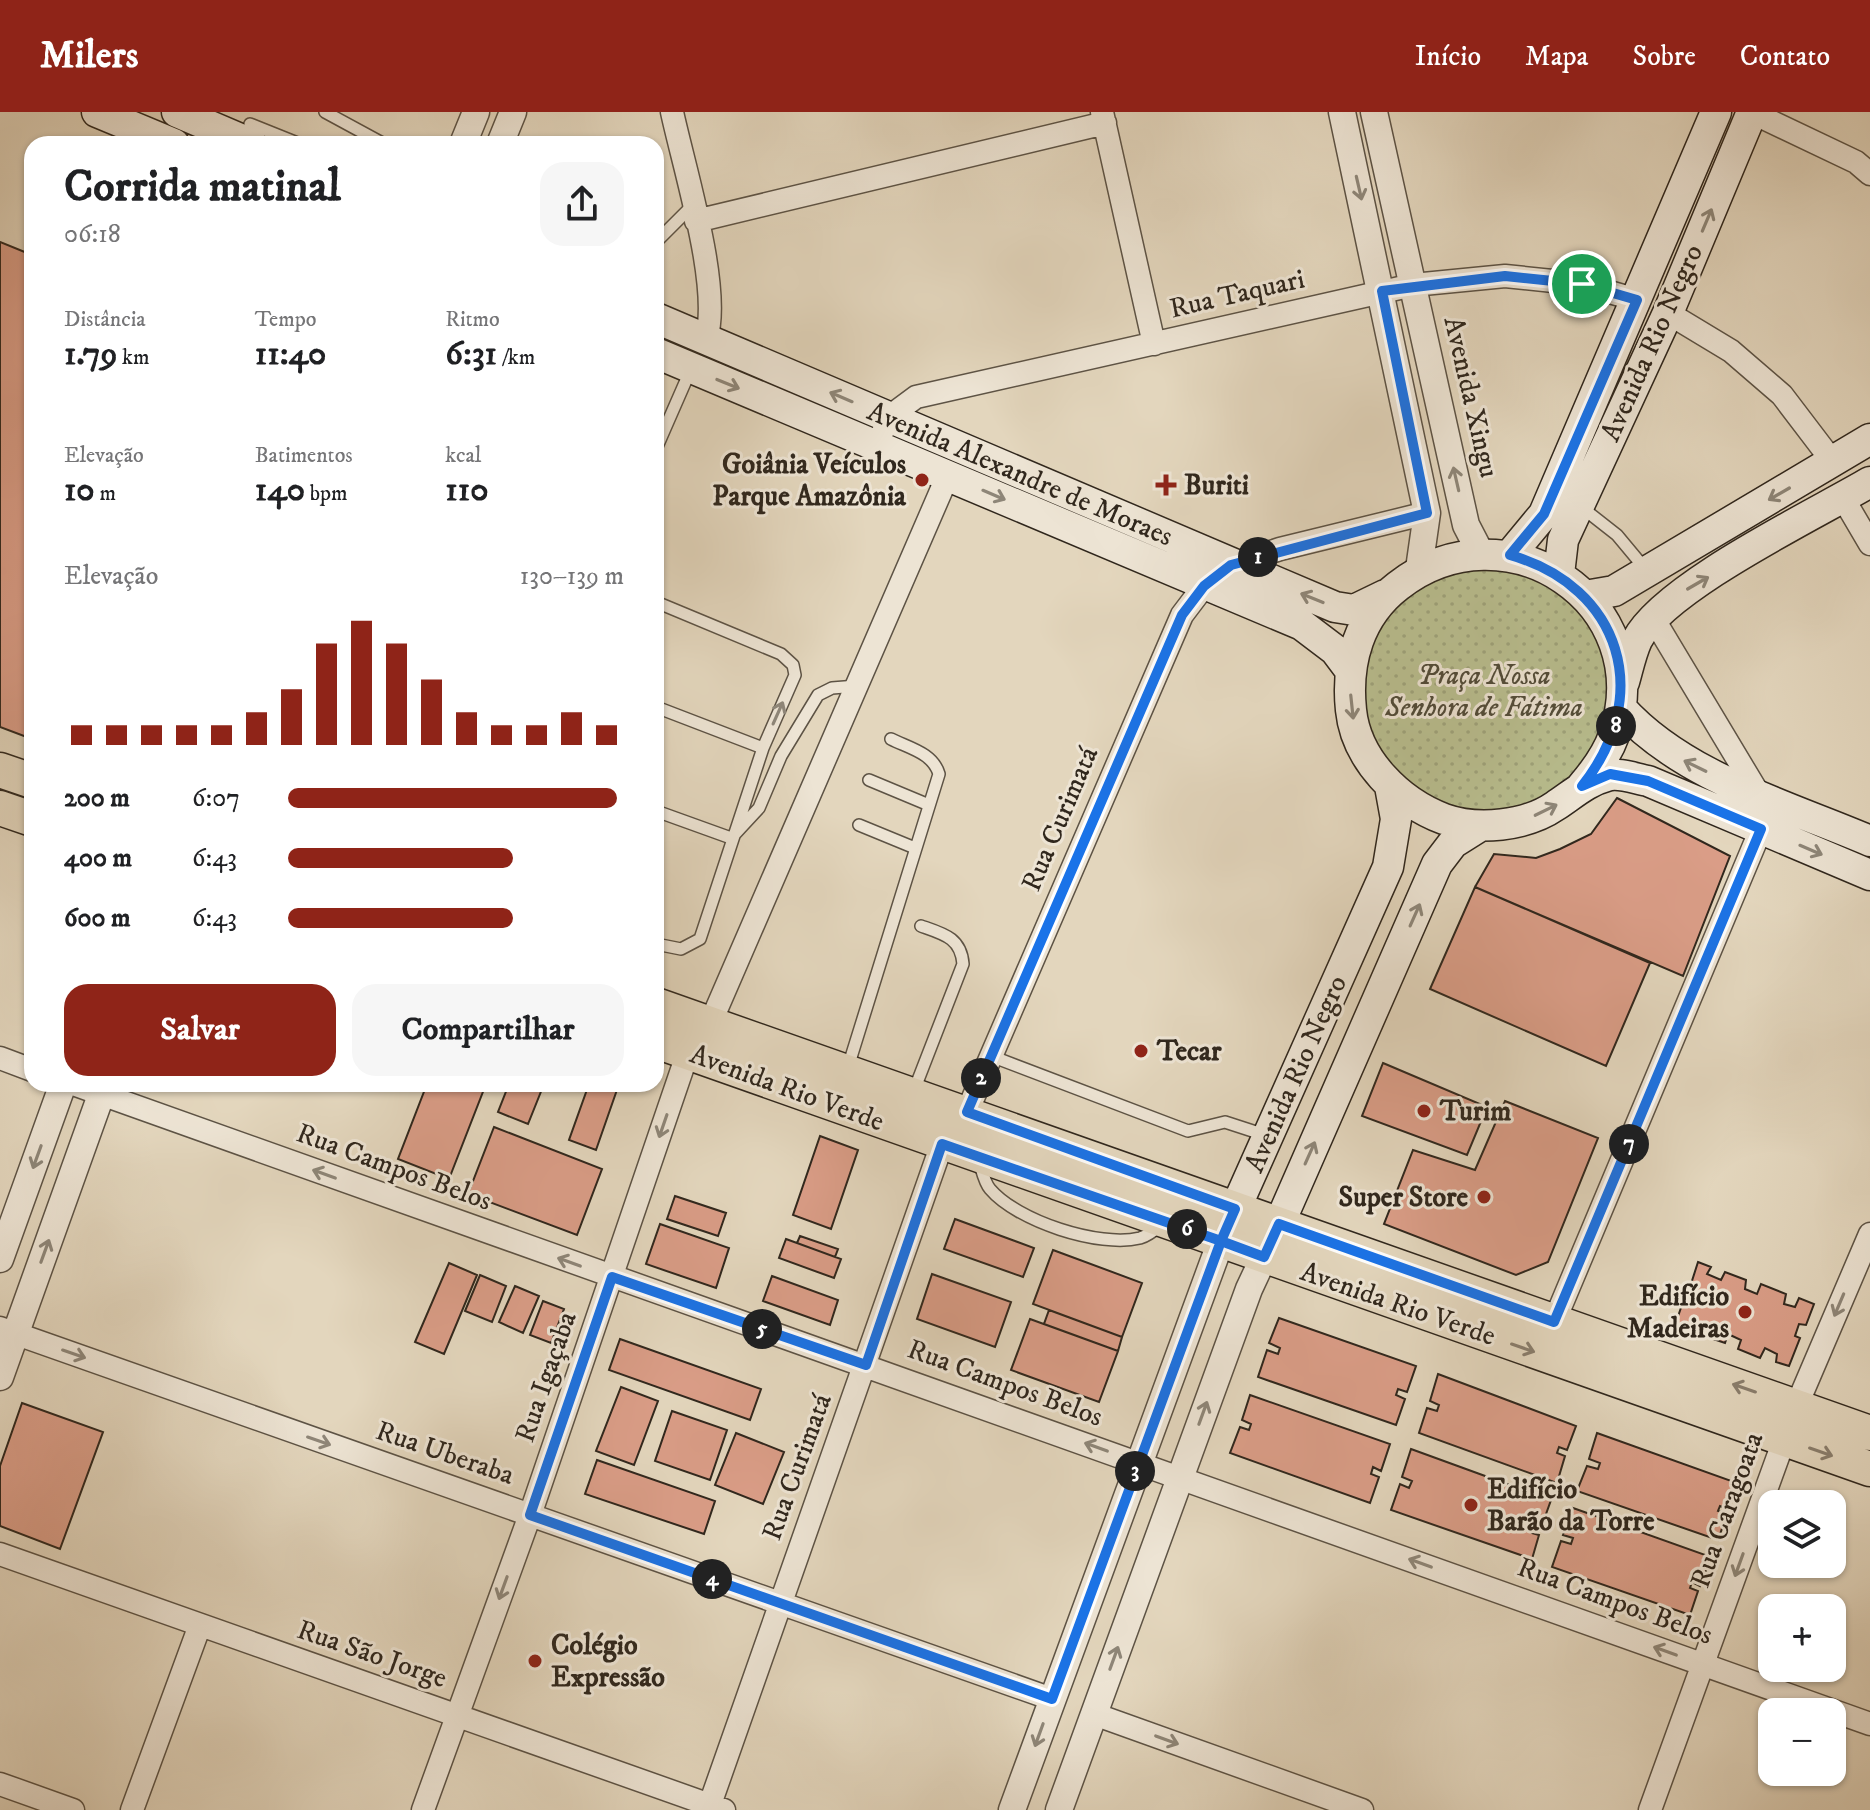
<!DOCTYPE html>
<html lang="pt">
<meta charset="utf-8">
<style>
body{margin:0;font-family:"IM FELL DW Pica",serif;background:#f6f6f6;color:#202124;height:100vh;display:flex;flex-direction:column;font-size:30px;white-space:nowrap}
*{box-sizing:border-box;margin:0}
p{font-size:26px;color:#757577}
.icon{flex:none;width:44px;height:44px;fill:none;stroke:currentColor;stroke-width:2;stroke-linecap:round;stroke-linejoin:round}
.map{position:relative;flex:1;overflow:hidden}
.panel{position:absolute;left:24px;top:24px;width:640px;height:956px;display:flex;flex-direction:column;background:#fff;border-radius:24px;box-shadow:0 2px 6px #0004}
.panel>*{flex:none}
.fabs{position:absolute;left:1758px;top:1378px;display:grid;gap:16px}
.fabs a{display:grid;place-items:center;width:88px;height:88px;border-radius:16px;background:#fff;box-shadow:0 2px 6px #0004;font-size:40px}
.pin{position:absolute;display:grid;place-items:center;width:68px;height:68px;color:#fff;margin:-34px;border:4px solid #fff;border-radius:50%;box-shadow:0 2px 8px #0007}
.km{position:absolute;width:40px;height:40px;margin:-20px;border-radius:50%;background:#222;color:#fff;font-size:22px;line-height:40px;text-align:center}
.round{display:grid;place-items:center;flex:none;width:84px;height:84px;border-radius:24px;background:#f6f6f6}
.summary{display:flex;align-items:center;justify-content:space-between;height:136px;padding:0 40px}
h1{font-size:44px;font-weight:700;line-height:60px}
.metrics{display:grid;grid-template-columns:repeat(3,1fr);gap:12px;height:136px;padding:8px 40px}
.metrics div{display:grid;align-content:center}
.metrics b{font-size:34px;font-weight:700}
.metrics small{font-size:22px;font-weight:400}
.metrics p{font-size:22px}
.chart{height:224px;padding:16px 40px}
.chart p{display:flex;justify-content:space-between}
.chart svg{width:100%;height:144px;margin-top:8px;stroke:#8f2418;stroke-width:6}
.action{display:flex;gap:16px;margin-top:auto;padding:16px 40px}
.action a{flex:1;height:92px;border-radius:24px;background:#8f2418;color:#fff;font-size:32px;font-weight:700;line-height:92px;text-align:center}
.action a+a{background:#f6f6f6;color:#202124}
ul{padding:0 40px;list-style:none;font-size:26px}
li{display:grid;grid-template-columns:128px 96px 1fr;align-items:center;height:60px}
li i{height:20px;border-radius:10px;background:#8f2418}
header{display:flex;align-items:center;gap:48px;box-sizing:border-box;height:112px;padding:0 40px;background:#8f2418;color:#fff}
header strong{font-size:38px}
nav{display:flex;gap:44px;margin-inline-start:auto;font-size:28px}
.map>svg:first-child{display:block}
.park{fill:url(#park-dots);stroke:#747256;stroke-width:2}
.building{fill:#da9d87;stroke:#30271d;stroke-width:2}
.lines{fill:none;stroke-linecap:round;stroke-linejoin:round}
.service-casing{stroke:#5d5345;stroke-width:14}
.minor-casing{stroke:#5d5345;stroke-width:25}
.tertiary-casing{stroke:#5d5345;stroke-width:29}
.secondary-casing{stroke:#30271d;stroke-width:33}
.primary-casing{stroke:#30271d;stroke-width:37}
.service{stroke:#ede4d4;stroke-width:11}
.minor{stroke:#ede4d4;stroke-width:22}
.tertiary{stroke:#ede4d4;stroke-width:26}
.secondary{stroke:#ede4d4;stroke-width:30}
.primary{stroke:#e3d6bd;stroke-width:34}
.oneway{stroke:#8e8678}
.oneway2{stroke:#8a7e6d}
.route-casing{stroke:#fff;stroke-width:16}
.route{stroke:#1a73e8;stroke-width:10}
.poi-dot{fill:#8f2418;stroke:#ede4d4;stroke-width:3}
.labels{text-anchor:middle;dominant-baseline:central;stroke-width:6;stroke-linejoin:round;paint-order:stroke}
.street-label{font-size:28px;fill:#30271d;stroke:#ede4d4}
.poi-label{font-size:28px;font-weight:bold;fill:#30271d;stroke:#ede4d4;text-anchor:start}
.park-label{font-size:28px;font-style:italic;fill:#524c39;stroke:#ede4d4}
</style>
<header>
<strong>Milers</strong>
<nav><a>Início</a><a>Mapa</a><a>Sobre</a><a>Contato</a></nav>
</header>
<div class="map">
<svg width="1870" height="1698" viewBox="0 0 1870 1698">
<defs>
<pattern id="park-dots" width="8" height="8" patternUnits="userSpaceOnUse" patternTransform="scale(2)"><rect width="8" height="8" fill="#b8bd8e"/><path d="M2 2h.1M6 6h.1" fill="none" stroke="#9ea27a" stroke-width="1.8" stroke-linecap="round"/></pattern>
</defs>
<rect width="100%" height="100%" fill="#e3d6bd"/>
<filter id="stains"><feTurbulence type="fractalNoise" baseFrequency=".0025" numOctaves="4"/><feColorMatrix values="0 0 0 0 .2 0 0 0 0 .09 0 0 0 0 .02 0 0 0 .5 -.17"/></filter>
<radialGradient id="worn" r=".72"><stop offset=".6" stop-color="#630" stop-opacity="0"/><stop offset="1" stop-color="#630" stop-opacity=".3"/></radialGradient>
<!-- park -->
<path class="park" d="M1362 579a124 124 0 1 1 248 0a124 124 0 1 1-248 0Z"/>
<!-- building -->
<path class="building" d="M0,130L32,143V627L0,615Z
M1617,686L1730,744L1683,864L1475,775L1494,742L1536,746L1560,737L1591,722Z
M1475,775L1650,851L1606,954L1430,877Z
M1383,951L1487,995L1467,1043L1362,1004Z
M427,972H486L449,1067L398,1047Z
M509,972H544L528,1012L498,1000Z
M589,972H619L596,1038L569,1028Z
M1505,989L1598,1026L1548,1150L1516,1163L1384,1112L1413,1038L1475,1058Z
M494,1015L602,1057L577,1123L468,1082Z
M820,1024L858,1038L831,1117L793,1103Z
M675,1084L726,1101L718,1124L667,1107Z
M955,1107L1034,1136L1023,1165L944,1137Z
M660,1112L729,1136L716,1176L646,1152Z
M800,1124L838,1137L835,1145L797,1131Z
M786,1127L841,1147L834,1166L779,1146Z
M1053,1138L1142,1171L1122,1225L1033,1192Z
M1698,1150L1711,1155L1707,1162L1721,1168L1725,1160L1746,1168L1745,1177L1757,1182L1761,1172L1786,1182L1784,1192L1795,1195L1799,1186L1814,1192L1806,1213L1799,1212L1795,1224L1800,1226L1789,1254L1776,1250L1777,1242L1765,1236L1760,1246L1738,1237L1741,1228L1728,1222L1725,1231L1701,1223L1705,1213L1691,1208L1687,1218L1675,1213L1683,1190L1689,1191L1695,1174L1691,1172Z
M449,1151L477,1163L444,1242L415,1230Z
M932,1162L1011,1190L995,1235L917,1207Z
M480,1163L506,1174L492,1210L465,1199Z
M772,1164L838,1188L830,1213L763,1189Z
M515,1174L539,1184L523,1221L499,1210Z
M543,1189L564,1197L551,1231L530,1223Z
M1049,1198L1122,1225L1118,1239L1044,1212Z
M1279,1206L1416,1254L1407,1280L1398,1277L1396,1283L1405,1287L1396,1313L1258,1265L1267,1238L1278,1242L1280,1236L1269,1231Z
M1030,1207L1118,1239L1099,1290L1011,1258Z
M620,1227L761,1277L750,1308L609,1258Z
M1438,1262L1576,1314L1567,1338L1559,1335L1557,1341L1565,1344L1557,1371L1419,1321L1427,1296L1437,1299L1439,1293L1430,1289Z
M621,1275L658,1289L634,1353L596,1339Z
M1250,1283L1390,1332L1381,1359L1373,1355L1371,1362L1379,1365L1370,1391L1230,1341L1240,1315L1249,1318L1251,1312L1242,1308Z
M22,1291L103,1320L60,1437L0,1414V1354Z
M672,1299L727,1318L710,1368L655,1349Z
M736,1321L784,1340L763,1392L715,1373Z
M1597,1321L1737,1371L1728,1397L1720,1394L1718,1399L1727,1402L1718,1428L1577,1379L1587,1354L1598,1357L1600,1351L1589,1347Z
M1411,1337L1551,1388L1541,1416L1534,1414L1532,1421L1539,1423L1532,1447L1391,1398L1400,1372L1409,1376L1412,1369L1402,1365Z
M597,1348L715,1389L704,1422L585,1382Z
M1573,1396L1711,1445L1700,1474L1692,1470L1690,1476L1698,1479L1690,1503L1552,1455L1561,1429L1571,1432L1573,1426L1563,1423Z"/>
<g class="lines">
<!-- service casing -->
<g class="service-casing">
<path id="service" d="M325,0L384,32
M250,12L300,32
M656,130L693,93
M656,337L691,257
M1580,394L1617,423L1647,459
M656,490L781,542L793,553L795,563L763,636L700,827L681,837L656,832
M656,595L763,636
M869,668L929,693
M656,699L731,726
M859,713L915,736
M734,723L759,696L781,644L818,583L832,576L857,574
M991,944L1188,1019L1225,1010L1265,1023
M848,955L939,662C933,641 909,636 891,627
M913,981L963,852C961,826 944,822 921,814
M979,1049C982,1058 984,1070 990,1077C1017,1109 1099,1136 1140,1126C1147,1124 1155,1118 1161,1113"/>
</g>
<!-- minor casing -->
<g class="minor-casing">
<path id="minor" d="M672,0C684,56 722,177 706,227
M1102,0L1154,232
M1751,0L1856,50L1870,62
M696,109L1105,11
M1668,201L1731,239L1782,283L1833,350
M884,317L889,305L916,285L1413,173L1505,164L1582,172L1637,188
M1843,386L1870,432
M1653,506L1758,681
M710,912L948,363
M0,946L32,958
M73,972L1870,1612
M967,1000L1182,503L1204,474L1231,453L1280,437L1427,401
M1554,1210L1761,717
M0,1216L1052,1587
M0,1442L724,1698
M1094,1602L1362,1698
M0,1672L73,1698
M132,1698L200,1513
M423,1698L530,1403L688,940
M708,1698L942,1032
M1650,1698L1796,1295L1870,1122"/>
</g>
<!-- tertiary casing -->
<g class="tertiary-casing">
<path id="tertiary" d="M1342,0L1427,401L1419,457
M1374,0L1466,413L1480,440
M463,32L476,0
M500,32L513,0
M0,1147L63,972
M0,1265L105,972
M1012,1698L1221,1129
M1059,1698L1249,1177L1264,1145"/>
</g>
<!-- secondary casing -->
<g class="secondary-casing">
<path id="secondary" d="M97,0L174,32
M177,0L252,32
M656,206L1335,495L1354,498L1385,483
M656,241L1302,513L1335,538L1350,558
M1510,443L1544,402L1716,0
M1559,462L1563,428L1668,201L1752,0
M1585,484L1614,479L1870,327
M1624,570C1628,556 1631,541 1637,528C1664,475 1814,403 1870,370
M1621,596C1683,665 1786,693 1870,729
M1582,674C1595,659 1607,643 1614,623C1659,490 1506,389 1398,474C1359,504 1346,550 1351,598C1356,648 1399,690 1444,707C1478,719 1526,714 1555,694C1572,683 1587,669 1607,664C1618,660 1636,667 1648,669L1870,763
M1225,1120L1388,755L1396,707L1390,674
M1270,1133L1437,752L1453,731L1480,714"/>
</g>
<!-- primary casing -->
<g class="primary-casing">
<path id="primary" d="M0,658L32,669
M0,696L32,707
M656,893L1870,1321
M656,929L1870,1357"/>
</g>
<!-- service -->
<use href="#service" class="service"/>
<!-- minor -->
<use href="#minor" class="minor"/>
<!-- tertiary -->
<use href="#tertiary" class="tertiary"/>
<!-- secondary -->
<use href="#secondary" class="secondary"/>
<!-- primary -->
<use href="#primary" class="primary"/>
</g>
<!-- one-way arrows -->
<defs><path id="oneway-shaft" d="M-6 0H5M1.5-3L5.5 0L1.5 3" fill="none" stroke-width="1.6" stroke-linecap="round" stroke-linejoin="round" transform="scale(2)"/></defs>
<g class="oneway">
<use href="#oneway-shaft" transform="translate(1359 76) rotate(77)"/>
<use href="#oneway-shaft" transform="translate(1707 108) rotate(-67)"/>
<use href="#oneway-shaft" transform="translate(728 272) rotate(22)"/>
<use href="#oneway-shaft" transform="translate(841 285) rotate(-157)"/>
<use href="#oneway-shaft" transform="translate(1456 367) rotate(-103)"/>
<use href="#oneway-shaft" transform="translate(1779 382) rotate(150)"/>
<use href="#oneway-shaft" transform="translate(994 383) rotate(23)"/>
<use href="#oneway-shaft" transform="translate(1698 471) rotate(-30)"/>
<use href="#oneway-shaft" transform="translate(1312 486) rotate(-158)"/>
<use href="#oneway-shaft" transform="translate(1352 595) rotate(84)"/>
<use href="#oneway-shaft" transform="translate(778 601) rotate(-66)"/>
<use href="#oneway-shaft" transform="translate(1695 654) rotate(-154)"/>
<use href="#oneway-shaft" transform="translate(1546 698) rotate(-26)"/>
<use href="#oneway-shaft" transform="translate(1811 738) rotate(23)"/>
<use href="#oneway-shaft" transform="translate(1415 803) rotate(-66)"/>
<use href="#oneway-shaft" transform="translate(663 1014) rotate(109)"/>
<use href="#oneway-shaft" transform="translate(1310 1041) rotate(-66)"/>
<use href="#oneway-shaft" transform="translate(37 1045) rotate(110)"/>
<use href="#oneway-shaft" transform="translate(324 1062) rotate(-160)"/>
<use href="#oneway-shaft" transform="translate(45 1139) rotate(-70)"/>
<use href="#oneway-shaft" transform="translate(569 1150) rotate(-160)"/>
<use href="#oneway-shaft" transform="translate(1839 1193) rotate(113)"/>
<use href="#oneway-shaft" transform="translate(74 1242) rotate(19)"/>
<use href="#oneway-shaft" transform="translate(1203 1301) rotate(-70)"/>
<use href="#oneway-shaft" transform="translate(319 1329) rotate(19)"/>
<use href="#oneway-shaft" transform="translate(1096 1335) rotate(-160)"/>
<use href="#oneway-shaft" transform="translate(1420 1451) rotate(-160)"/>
<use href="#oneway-shaft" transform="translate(1739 1453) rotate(110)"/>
<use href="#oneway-shaft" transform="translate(503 1476) rotate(110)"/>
<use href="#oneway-shaft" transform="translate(1665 1539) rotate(-160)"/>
<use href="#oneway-shaft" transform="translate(1114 1546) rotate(-70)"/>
<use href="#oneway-shaft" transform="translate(1039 1623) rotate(110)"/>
<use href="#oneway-shaft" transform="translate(1167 1628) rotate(20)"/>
</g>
<g class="oneway2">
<use href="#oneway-shaft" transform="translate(1523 1236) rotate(19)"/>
<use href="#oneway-shaft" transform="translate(1744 1276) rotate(-161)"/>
<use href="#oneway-shaft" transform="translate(1821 1340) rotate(19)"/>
</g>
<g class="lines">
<!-- route casing -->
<g class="route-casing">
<path id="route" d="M1582,172L1505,164L1382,179L1427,401L1231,453L1204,474L1182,503L967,1000L1235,1097L1221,1129L1052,1587L530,1403L612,1165L866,1253L942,1032L1221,1129L1264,1145L1279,1112L1554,1210L1761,717L1648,669L1610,662L1582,674C1654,584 1622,475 1510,443L1544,402L1637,188L1582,172"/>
</g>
<!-- route -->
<use href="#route" class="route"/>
</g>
<!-- markers -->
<g class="poi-dot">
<circle cx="922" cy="368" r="8"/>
<path d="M1162 361h8v8h8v8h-8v8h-8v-8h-8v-8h8z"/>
<circle cx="1141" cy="939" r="8"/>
<circle cx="1424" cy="999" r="8"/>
<circle cx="1484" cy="1085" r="8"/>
<circle cx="1745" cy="1200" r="8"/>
<circle cx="1471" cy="1393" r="8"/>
<circle cx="535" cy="1549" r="8"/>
</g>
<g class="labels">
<!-- street labels -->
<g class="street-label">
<text transform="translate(1237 182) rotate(-13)">Rua Taquari</text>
<text transform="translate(1652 231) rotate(-66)">Avenida Rio Negro</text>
<text transform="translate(1471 285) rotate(77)">Avenida Xingu</text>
<text transform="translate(1020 362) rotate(23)">Avenida Alexandre de Moraes</text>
<text transform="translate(1060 707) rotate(-67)">Rua Curimatá</text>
<text transform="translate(1296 962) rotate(-66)">Avenida Rio Negro</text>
<text transform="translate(787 976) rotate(20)">Avenida Rio Verde</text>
<text transform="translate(394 1055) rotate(20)">Rua Campos Belos</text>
<text transform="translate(1398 1192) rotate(19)">Avenida Rio Verde</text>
<text transform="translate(546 1265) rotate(-71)">Rua Igaçaba</text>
<text transform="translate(1005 1271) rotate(20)">Rua Campos Belos</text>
<text transform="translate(445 1341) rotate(19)">Rua Uberaba</text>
<text transform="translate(797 1355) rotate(-70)">Rua Curimatá</text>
<text transform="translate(1727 1398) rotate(-70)">Rua Caragoata</text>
<text transform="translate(1615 1489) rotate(20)">Rua Campos Belos</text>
<text transform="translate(372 1542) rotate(19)">Rua São Jorge</text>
</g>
<!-- poi labels -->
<g class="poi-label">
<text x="906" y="352" text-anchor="end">Goiânia Veículos<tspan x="906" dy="32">Parque Amazônia</tspan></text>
<text x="1184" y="373">Buriti</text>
<text x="1157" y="939">Tecar</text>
<text x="1440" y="999">Turim</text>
<text x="1468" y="1085" text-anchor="end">Super Store</text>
<text x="1729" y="1184" text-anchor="end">Edifício<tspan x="1729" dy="32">Madeiras</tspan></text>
<text x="1487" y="1377">Edifício<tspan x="1487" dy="32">Barão da Torre</tspan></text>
<text x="551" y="1533">Colégio<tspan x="551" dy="32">Expressão</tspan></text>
</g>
<!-- park labels -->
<g class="park-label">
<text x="1484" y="563">Praça Nossa<tspan x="1484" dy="32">Senhora de Fátima</tspan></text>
</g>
</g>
<rect width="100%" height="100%" filter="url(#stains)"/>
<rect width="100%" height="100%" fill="url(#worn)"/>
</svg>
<div class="fabs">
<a><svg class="icon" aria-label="layers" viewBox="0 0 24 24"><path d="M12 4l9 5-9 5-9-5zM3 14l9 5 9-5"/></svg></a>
<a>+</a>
<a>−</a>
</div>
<div class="pin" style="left:1582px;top:172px;background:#1e9e55"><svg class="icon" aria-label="arrive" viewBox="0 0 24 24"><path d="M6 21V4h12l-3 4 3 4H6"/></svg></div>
<b class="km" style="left:1258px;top:445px">1</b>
<b class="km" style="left:981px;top:966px">2</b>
<b class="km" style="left:1135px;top:1359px">3</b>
<b class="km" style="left:712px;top:1467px">4</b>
<b class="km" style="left:762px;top:1217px">5</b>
<b class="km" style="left:1187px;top:1117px">6</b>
<b class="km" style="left:1629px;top:1032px">7</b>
<b class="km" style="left:1616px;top:614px">8</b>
<section class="panel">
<div class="summary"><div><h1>Corrida matinal</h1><p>06:18</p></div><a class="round"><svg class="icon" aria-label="share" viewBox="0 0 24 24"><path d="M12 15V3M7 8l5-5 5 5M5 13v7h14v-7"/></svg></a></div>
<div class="metrics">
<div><p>Distância</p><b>1.79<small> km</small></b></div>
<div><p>Tempo</p><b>11:40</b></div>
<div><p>Ritmo</p><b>6:31<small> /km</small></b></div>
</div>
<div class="metrics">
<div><p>Elevação</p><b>10<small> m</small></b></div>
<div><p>Batimentos</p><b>140<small> bpm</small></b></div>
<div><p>kcal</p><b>110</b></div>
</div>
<div class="chart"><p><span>Elevação</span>130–139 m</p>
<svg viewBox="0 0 160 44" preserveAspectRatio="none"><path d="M5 44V38M15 44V38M25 44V38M35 44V38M45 44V38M55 44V34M65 44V27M75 44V13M85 44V6M95 44V13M105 44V24M115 44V34M125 44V38M135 44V38M145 44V34M155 44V38"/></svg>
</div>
<ul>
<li><b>200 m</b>6:07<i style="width:98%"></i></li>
<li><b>400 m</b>6:43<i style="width:67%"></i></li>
<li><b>600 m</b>6:43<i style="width:67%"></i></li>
</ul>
<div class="action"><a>Salvar</a><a>Compartilhar</a></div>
</section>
</div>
